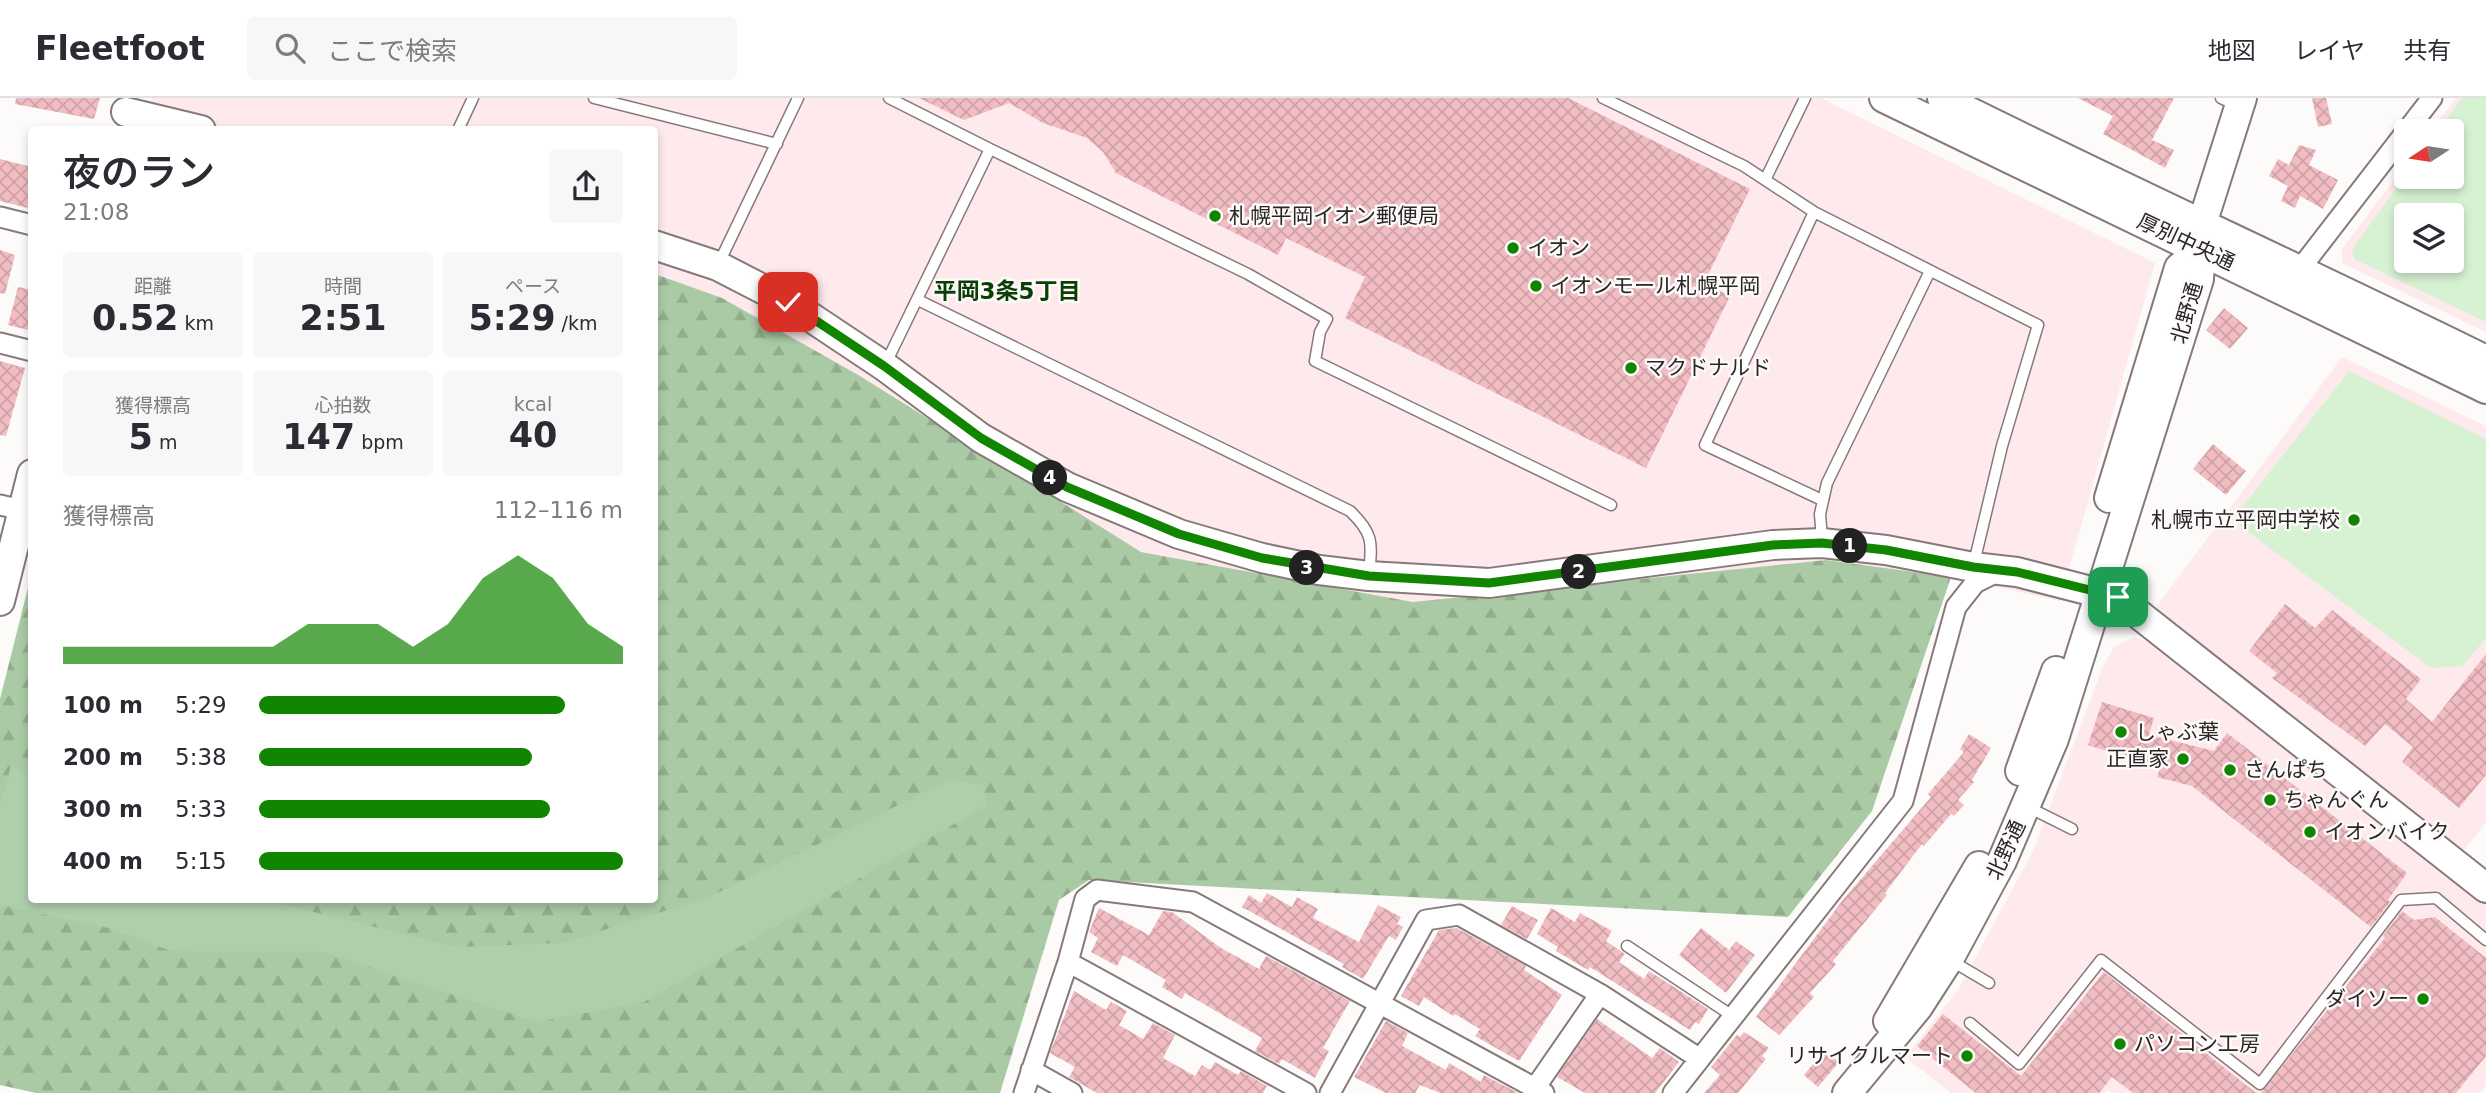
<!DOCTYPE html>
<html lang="ja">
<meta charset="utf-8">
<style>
body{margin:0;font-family:"DejaVu Sans","Noto Sans JP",sans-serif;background:#f7f7f7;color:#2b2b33;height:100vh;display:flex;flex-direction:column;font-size:26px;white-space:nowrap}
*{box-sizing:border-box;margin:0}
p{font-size:23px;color:#7c7c81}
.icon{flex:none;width:38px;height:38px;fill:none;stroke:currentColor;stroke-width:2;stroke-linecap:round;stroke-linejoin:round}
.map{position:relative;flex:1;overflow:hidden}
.drawer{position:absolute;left:28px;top:28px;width:630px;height:777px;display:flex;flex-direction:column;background:#fff;border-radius:7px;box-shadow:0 4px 10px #0003}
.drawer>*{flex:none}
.needle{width:46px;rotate:258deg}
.tools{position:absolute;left:2394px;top:21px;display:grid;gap:14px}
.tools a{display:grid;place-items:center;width:70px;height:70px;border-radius:7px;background:#fff;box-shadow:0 4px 10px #0003;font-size:35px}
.pin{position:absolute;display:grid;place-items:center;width:60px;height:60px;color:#fff;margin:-30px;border-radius:14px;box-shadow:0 4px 10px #0006}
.km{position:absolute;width:35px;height:35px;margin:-18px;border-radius:50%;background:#222;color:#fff;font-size:19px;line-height:35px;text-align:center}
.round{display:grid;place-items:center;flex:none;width:74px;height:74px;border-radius:7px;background:#f7f7f7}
.head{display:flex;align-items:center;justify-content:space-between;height:119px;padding:0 35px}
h1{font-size:38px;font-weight:600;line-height:52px}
.figures{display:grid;grid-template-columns:repeat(3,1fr);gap:10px;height:119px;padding:7px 35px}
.figures div{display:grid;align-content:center;border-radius:7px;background:#f7f7f7;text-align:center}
.figures b{font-size:35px;font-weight:600}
.figures small{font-size:19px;font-weight:400}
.figures p{font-size:19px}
.chart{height:196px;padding:14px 35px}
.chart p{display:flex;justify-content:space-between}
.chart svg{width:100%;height:126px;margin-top:7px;fill:#118500;opacity:.7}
ul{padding:0 35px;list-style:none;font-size:23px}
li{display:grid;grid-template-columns:112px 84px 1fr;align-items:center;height:52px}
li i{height:18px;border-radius:9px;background:#118500}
header{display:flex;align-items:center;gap:42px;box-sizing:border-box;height:98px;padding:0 35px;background:#fff;border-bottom:2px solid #e1e1e2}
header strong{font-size:33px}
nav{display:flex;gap:38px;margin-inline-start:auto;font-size:24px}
.search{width:490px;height:63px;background:#f7f7f7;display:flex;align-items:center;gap:18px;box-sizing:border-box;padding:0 24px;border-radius:7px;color:#7c7c81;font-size:26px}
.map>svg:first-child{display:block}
.built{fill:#feeaec;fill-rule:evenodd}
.forest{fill:url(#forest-firs)}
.pitch{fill:#d7f1d3;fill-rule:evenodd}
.water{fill:#afcfab}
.building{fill:url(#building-cross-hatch)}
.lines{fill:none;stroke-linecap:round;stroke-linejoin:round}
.lane-casing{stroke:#87797a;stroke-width:13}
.street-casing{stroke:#87797a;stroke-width:23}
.secondary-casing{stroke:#87797a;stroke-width:32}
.lane{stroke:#fff;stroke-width:10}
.street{stroke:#fff;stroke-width:19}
.secondary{stroke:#fff;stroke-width:28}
.route-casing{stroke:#fff;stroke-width:14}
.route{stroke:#118500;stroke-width:9}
.poi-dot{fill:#118500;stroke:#fdfafa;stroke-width:2.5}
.labels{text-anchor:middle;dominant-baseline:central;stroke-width:5;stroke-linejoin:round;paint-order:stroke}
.poi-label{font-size:21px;fill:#2b2626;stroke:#fdfafa;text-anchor:start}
.street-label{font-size:21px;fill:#2b2626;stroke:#fdfafa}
.neighbourhood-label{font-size:23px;font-weight:bold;fill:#0a3e05;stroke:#fdfafa}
</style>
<header>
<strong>Fleetfoot</strong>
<div class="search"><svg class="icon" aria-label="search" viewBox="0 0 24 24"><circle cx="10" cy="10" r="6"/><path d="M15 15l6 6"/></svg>ここで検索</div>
<nav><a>地図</a><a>レイヤ</a><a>共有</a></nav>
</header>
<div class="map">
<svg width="2486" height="995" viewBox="0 0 2486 995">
<defs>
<pattern id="forest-firs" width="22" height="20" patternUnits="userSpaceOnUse" patternTransform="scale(1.75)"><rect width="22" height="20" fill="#aacaa5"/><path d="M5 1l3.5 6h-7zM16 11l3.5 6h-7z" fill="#92ad8e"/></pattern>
<pattern id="building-cross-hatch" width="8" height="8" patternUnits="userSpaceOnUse" patternTransform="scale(1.75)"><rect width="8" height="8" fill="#f1bdc2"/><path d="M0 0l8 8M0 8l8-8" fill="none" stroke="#cfa2a7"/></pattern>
</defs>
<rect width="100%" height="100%" fill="#fdfafa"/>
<!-- built -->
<path class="built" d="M152,0H1821L2155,165L2060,503L1951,479L1826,462L1415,504L1140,454L860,278L722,200L655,176L654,32H145Z
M2456,0H2486V234L2342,165V151L2406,66V79H2452V33H2431ZM2406,117H2452V163H2406Z
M2342,259L2486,328V724L2462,755L2152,515Z
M2134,539L2152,545L2486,807V987L2480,995H2112L2108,992L2106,995H1951L1905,959L1958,892L2033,753L2104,566L2115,548Z"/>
<!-- forest -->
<path class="forest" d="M655,176L722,200L860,278L1141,454L1413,504L1826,462L1951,479L1872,713L1788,819L1089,782L1059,802L1000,995H36L0,987V601L31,478L32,802H654Z"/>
<!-- pitch -->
<path class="pitch" d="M2462,0H2486V224L2354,161L2352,151L2406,77L2452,79V33H2438ZM2406,117H2452V163H2406Z
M2349,273L2486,341V540L2463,568L2431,570L2232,422Z"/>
<!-- water -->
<path class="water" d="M11,668L31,679L32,802H265L456,849L563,845L709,799L950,682L984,687L987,707L644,904L536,924L323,854L171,853L108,830L0,807V708Z"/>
<!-- building -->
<path class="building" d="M16,0H100L94,21L15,6Z
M919,0H1568L1750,91L1704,185L1730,198L1646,370L1345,220L1365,179L1286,140L1278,157L1116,75L1103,54L1087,40L1043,25L1009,5L964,22Z
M2078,0H2174L2152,42L2174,52L2165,70L2103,36L2113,18Z
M2312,0H2326L2332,26L2318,29Z
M2299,47L2316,52L2309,67L2338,82L2323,111L2300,98L2295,110L2281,103L2288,88L2269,78L2278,61L2289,67Z
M0,61L32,69V111L0,103Z
M0,152L15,157L5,196L0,195Z
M18,189L32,192V233L8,227Z
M2224,210L2248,230L2230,251L2206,232Z
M0,263L25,270L6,338L0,337Z
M2213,346L2246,373L2226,397L2193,371Z
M2285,506L2315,530L2332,512L2421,581L2406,601L2432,624L2486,556V677L2459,710L2402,664L2413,649L2385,626L2365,648L2272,580L2277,575L2249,553Z
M2102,604L2154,620L2149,637L2214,653L2227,635L2407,775L2388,802L2390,804L2371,829L2192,688L2157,679L2160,670L2088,647Z
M1969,636L1991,650L1972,682L1974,684L1958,702L1964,707L1954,718L1951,716L1924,748L1922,746L1885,795L1887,797L1833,863L1836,866L1810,895L1814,899L1779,937L1756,919L1842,803L1931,699L1928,696L1964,654L1960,651Z
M1267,795L1292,809L1297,799L1318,811L1313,820L1359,844L1378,807L1401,819L1397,826L1403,829L1396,842L1389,838L1363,881L1342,869L1344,866L1242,809L1249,797L1261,805Z
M1512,808L1538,822L1527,841L1501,827Z
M1099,810L1149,837L1163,813L1172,814L1221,850L1259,871L1266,858L1350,903L1323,950L1329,953L1315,980L1282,961L1279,966L1255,953L1262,940L1185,895L1182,901L1162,889L1166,882L1123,857L1117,868L1091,854L1098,840L1089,834Z
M1551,810L1575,824L1580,815L1612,833L1606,843L1625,856L1619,864L1644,881L1649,873L1708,911L1699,926L1695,924L1690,932L1590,869L1588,872L1556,853L1558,849L1537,836Z
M2402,813L2414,822L2435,819L2486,860V958L2456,995H2261L2385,840L2383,838Z
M1457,830L1526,868L1524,872L1562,897L1519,963L1475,938L1480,931L1455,916L1453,918L1424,899L1419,908L1401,898L1439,832Z
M1701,830L1729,852L1736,843L1755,857L1726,895L1679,857Z
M2104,874L2256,995H2133L2112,979L2099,995H1976L1917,948L1943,916L2021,978Z
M1074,893L1106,912L1111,904L1127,913L1119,927L1143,941L1153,925L1175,937L1163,960L1195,978L1202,967L1210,972L1215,964L1238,977L1241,973L1267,988L1263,995H1097L1069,979L1075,969L1050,955Z
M1597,921L1652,960L1660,950L1679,964L1655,995H1585L1557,979Z
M1386,923L1408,935L1402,948L1446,972L1449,965L1481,984L1484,977L1518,995H1440L1420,987L1415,995H1386L1354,979Z
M1744,934L1769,950L1762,958L1766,961L1738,995H1704L1720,977L1711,969L1737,937L1740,939Z
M1824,952L1839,964L1818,989L1804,977Z"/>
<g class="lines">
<!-- lane casing -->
<g class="lane-casing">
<path id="lane" d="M594,0L777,46
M889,0L990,51
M1603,0L1744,68L1814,114L2038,227L2002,348L1974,465
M2221,0L2238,8
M458,32L473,0
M1766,80L1805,0
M1814,114L1705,347L1822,402
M718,167L798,0
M918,202L1350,413C1374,436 1372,445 1369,476
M886,265L990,51L1248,176L1327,221L1320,234L1315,263L1611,407
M1822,442L1820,416L1827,385L1930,173
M2026,708L2072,731
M1627,848L1734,919
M1950,862L1989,885
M1970,925L2019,966L2101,862L2260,986L2401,802L2436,800L2486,842"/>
</g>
<!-- street casing -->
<g class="street-casing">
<path id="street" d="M0,119L32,127
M2300,171L2432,0
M0,245L32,253
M0,407L22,412
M1068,864L1306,995
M1031,972L1072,995
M1535,990L1600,896
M1024,995L1068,864L1085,801L1097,792L1193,804L1544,995
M1330,995L1426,822L1459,817L1600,896L1700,961
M1673,995L1903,703L1956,509L1975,485L1999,473"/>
</g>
<!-- secondary casing -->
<g class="secondary-casing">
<path id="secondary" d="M1884,0L2486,291
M1942,0C2122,90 2305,173 2486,262
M126,14L201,32
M654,147L718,168L788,204L884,268L981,340L1067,389L1179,436L1262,460L1319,472L1369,478L1489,485L1773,447L1822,445L1886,452L1973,469L2017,474L2118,500L2486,790
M2109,400L2179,170L2199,153
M0,503L32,376
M2020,673L2056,573
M1888,923L1979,768
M1847,995L1918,909L1949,861L2002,763L2054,641L2199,181L2202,126L2242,0"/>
</g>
<!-- lane -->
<use href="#lane" class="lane"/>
<!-- street -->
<use href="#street" class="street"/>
<!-- secondary -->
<use href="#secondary" class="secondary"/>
</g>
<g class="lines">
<!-- route casing -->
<g class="route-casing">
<path id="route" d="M788,204L884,268L981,340L1067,389L1179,436L1262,460L1369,478L1489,485L1773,447L1822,445L1886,452L1973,469L2017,474L2118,499"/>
</g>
<!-- route -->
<use href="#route" class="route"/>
</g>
<!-- markers -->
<g class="poi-dot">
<circle cx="1215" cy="118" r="7"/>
<circle cx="1513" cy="150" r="7"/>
<circle cx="1536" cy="188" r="7"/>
<circle cx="1631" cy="270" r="7"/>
<circle cx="2354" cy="422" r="7"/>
<circle cx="2121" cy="634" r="7"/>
<circle cx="2183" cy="661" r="7"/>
<circle cx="2230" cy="672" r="7"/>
<circle cx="2270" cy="702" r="7"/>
<circle cx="2310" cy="734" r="7"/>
<circle cx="2423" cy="901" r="7"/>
<circle cx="2120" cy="946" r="7"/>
<circle cx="1967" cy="958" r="7"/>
</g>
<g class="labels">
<!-- poi labels -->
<g class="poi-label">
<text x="1229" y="118">札幌平岡イオン郵便局</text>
<text x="1527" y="150">イオン</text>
<text x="1550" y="188">イオンモール札幌平岡</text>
<text x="1645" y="270">マクドナルド</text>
<text x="2340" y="422" text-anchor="end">札幌市立平岡中学校</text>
<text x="2135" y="634">しゃぶ葉</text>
<text x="2169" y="661" text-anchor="end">正直家</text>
<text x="2244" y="672">さんぱち</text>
<text x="2284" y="702">ちゃんぐん</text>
<text x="2324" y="734">イオンバイク</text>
<text x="2409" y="901" text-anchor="end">ダイソー</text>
<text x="2134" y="946">パソコン工房</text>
<text x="1953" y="958" text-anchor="end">リサイクルマート</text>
</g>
<!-- street labels -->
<g class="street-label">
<text transform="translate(2186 144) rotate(25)">厚別中央通</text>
<text transform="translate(2187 215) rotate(-74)">北野通</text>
<text transform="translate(2006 752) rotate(-65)">北野通</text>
</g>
<!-- neighbourhood labels -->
<g class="neighbourhood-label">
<text x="1007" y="193">平岡3条5丁目</text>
</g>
</g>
</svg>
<div class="tools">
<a><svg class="needle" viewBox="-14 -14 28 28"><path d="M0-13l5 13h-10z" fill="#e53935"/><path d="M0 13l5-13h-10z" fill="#7c7c81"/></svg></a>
<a><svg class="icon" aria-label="layers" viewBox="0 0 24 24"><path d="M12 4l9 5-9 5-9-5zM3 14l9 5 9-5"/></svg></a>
</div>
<div class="pin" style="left:2118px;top:499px;background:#1e9e55"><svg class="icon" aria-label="arrive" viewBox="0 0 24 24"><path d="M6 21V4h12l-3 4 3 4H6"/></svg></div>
<div class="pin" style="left:788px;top:204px;background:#d93025"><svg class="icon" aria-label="check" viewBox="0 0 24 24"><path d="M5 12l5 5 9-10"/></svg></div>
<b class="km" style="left:1850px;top:448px">1</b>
<b class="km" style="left:1579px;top:474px">2</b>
<b class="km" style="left:1307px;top:470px">3</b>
<b class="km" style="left:1050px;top:380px">4</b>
<section class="drawer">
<div class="head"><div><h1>夜のラン</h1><p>21:08</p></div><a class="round"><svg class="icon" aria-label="share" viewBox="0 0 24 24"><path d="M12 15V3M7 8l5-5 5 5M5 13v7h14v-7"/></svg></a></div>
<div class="figures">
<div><p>距離</p><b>0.52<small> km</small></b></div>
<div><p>時間</p><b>2:51</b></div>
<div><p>ペース</p><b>5:29<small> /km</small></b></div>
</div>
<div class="figures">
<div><p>獲得標高</p><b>5<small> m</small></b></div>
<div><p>心拍数</p><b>147<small> bpm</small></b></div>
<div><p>kcal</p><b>40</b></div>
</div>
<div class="chart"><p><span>獲得標高</span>112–116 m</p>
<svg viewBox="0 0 160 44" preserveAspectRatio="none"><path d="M0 44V38L10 38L20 38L30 38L40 38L50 38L60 38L70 30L80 30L90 30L100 38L110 30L120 14L130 6L140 14L150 30L160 38V44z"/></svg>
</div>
<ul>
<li><b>100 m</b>5:29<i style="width:84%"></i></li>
<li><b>200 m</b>5:38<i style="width:75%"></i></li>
<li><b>300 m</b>5:33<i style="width:80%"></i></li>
<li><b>400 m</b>5:15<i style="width:100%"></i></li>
</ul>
</section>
</div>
